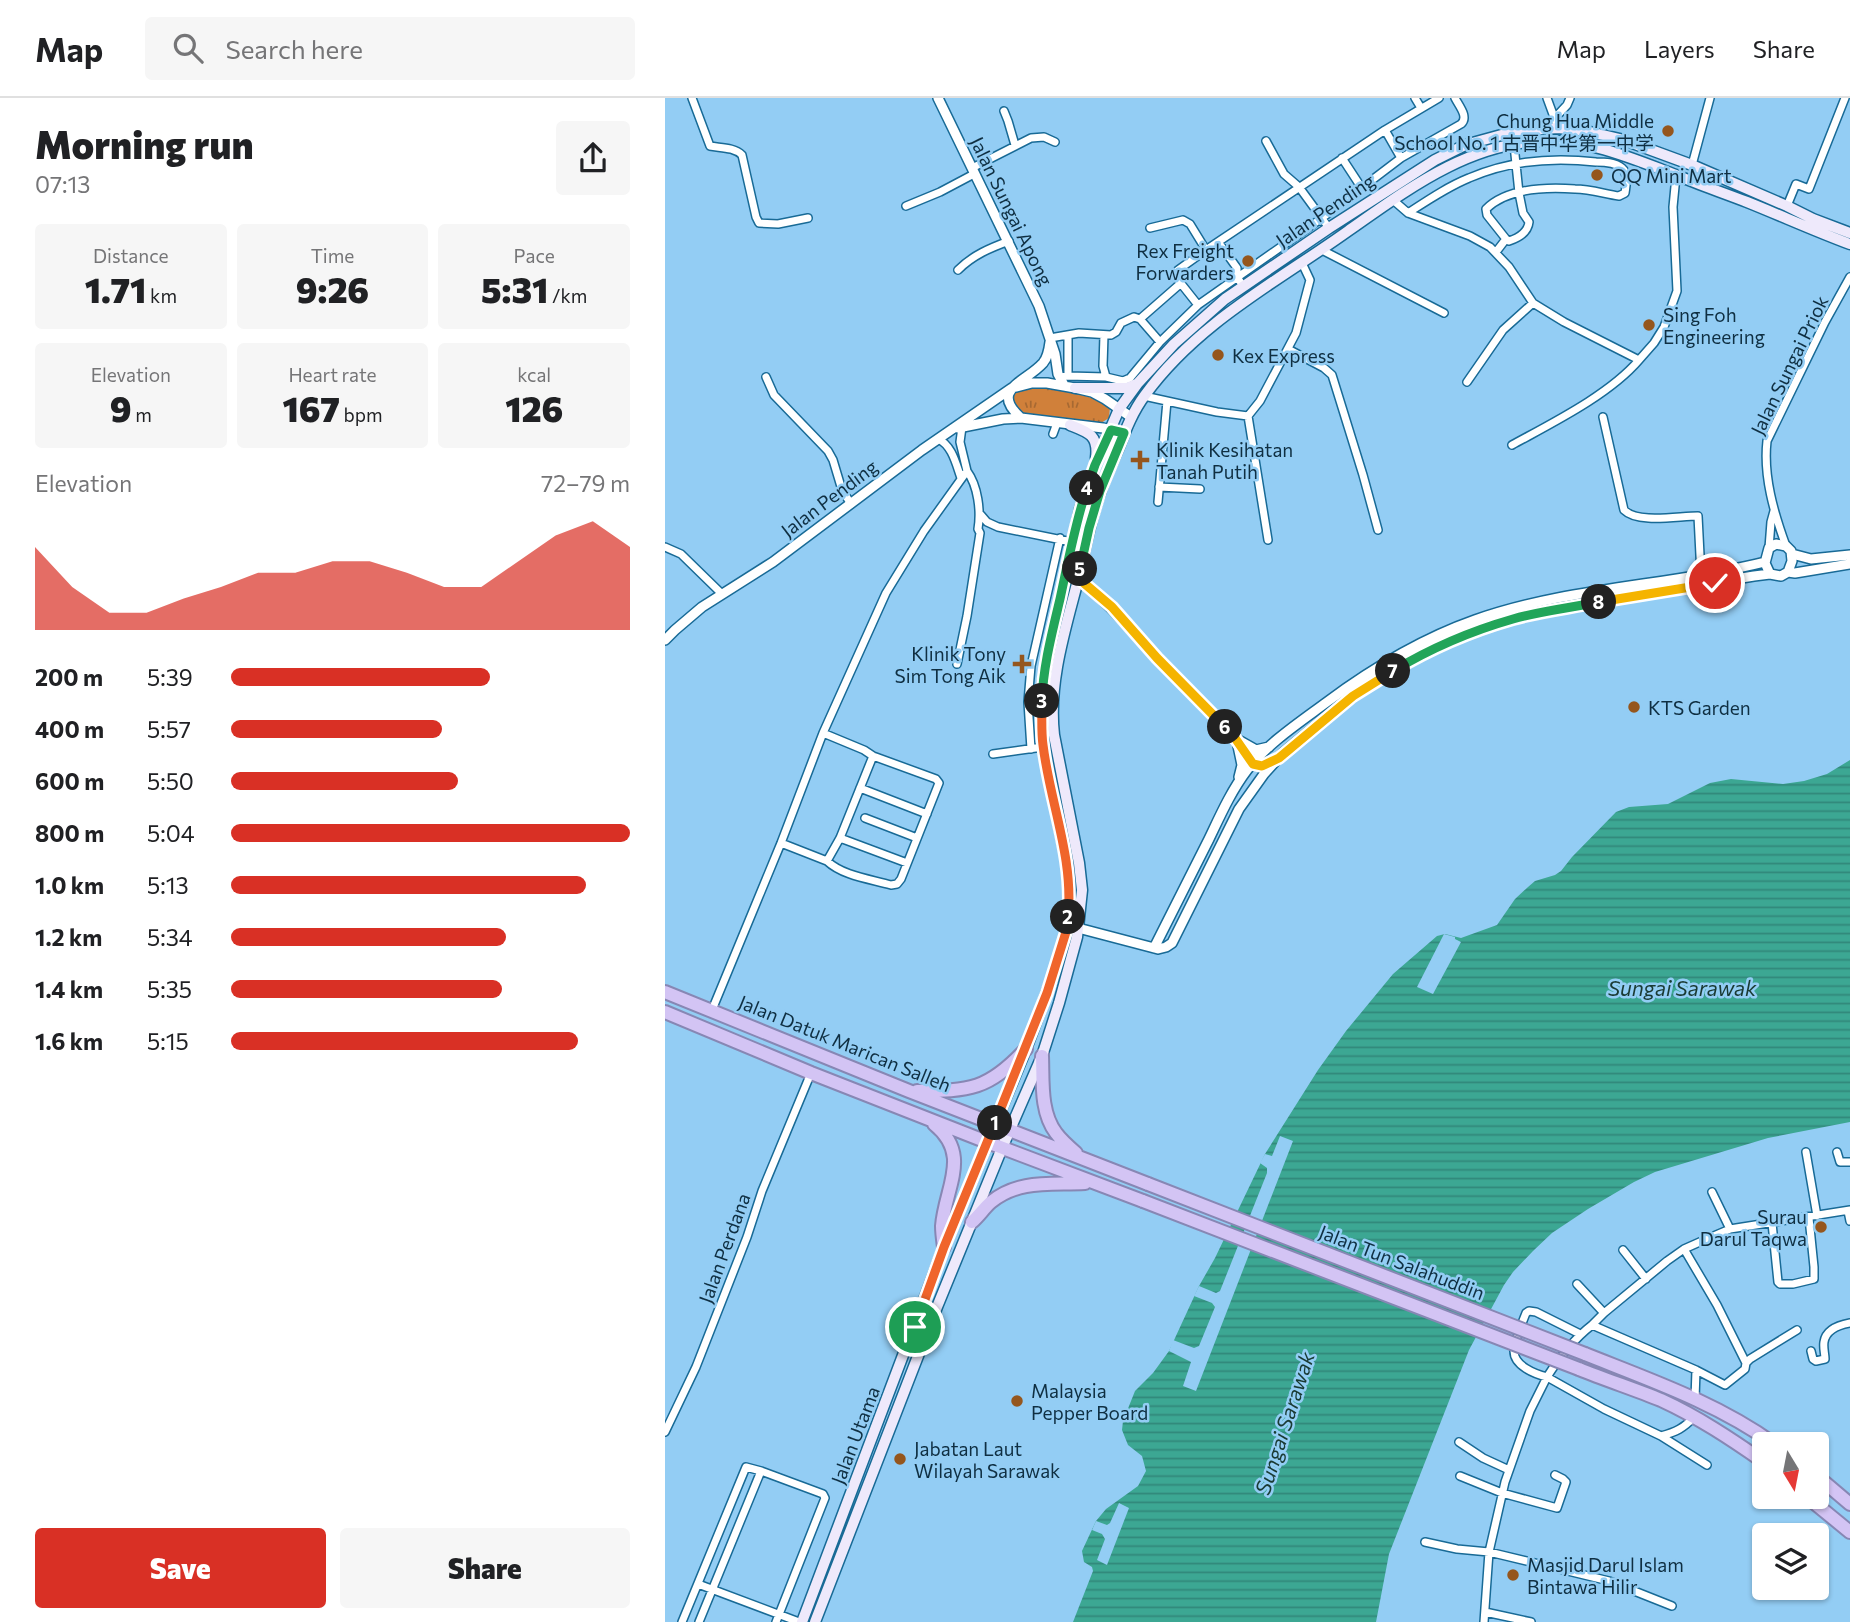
<!DOCTYPE html>
<meta charset="utf-8">
<style>
body{margin:0;font-family:Commissioner,"Noto Sans SC",sans-serif;background:#f6f6f6;color:#202124;height:100vh;display:flex;flex-direction:column;font-size:26px;white-space:nowrap}
*{box-sizing:border-box;margin:0}
p{font-size:23px;color:#757577}
.icon{flex:none;width:38px;height:38px;fill:none;stroke:currentColor;stroke-width:2;stroke-linecap:round;stroke-linejoin:round}
.map{position:relative;flex:1;overflow:hidden}
.side{display:flex;flex-direction:column;background:#fff;width:665px}
.side>*{flex:none}
.needle{width:46px;rotate:170deg}
.controls{position:absolute;left:1087px;top:1334px;display:grid;gap:14px}
.controls a{display:grid;place-items:center;width:77px;height:77px;border-radius:7px;background:#fff;box-shadow:0 2px 5px #0004;font-size:35px}
.pin{position:absolute;display:grid;place-items:center;width:60px;height:60px;color:#fff;margin:-30px;border:4px solid #fff;border-radius:50%;box-shadow:0 2px 7px #0007}
.km{position:absolute;width:35px;height:35px;margin:-18px;border-radius:50%;background:#222;color:#fff;font-size:19px;line-height:35px;text-align:center}
.round{display:grid;place-items:center;flex:none;width:74px;height:74px;border-radius:7px;background:#f6f6f6}
.head{display:flex;align-items:center;justify-content:space-between;height:119px;padding:0 35px}
h1{font-size:38px;font-weight:800;line-height:52px}
.figures{display:grid;grid-template-columns:repeat(3,1fr);gap:10px;height:119px;padding:7px 35px}
.figures div{display:grid;align-content:center;border-radius:7px;background:#f6f6f6;text-align:center}
.figures b{font-size:35px;font-weight:800}
.figures small{font-size:19px;font-weight:400}
.figures p{font-size:19px}
.chart{height:196px;padding:14px 35px}
.chart p{display:flex;justify-content:space-between}
.chart svg{width:100%;height:126px;margin-top:7px;fill:#d93025;opacity:.7}
.button{display:flex;gap:14px;margin-top:auto;padding:14px 35px}
.button a{flex:1;height:80px;border-radius:7px;background:#d93025;color:#fff;font-size:28px;font-weight:800;line-height:80px;text-align:center}
.button a+a{background:#f6f6f6;color:#202124}
ul{padding:0 35px;list-style:none;font-size:23px}
li{display:grid;grid-template-columns:112px 84px 1fr;align-items:center;height:52px}
li i{height:18px;border-radius:9px;background:#d93025}
header{display:flex;align-items:center;gap:42px;box-sizing:border-box;height:98px;padding:0 35px;background:#fff;border-bottom:2px solid #e0e0e0}
header strong{font-size:33px}
nav{display:flex;gap:38px;margin-inline-start:auto;font-size:24px}
.search{width:490px;height:63px;background:#f6f6f6;display:flex;align-items:center;gap:18px;box-sizing:border-box;padding:0 24px;border-radius:7px;color:#757577;font-size:26px}
main{display:flex;flex:1;min-height:0}
.map>svg:first-child{display:block}
.grass{fill:url(#grass-tufts)}
.water{fill:url(#water-rules)}
.pier{fill:#93cdf4}
.lines{fill:none;stroke-linecap:round;stroke-linejoin:round}
.minor-casing{stroke:#186a96;stroke-width:10}
.tertiary-casing{stroke:#186a96;stroke-width:12}
.secondary-casing{stroke:#186a96;stroke-width:13}
.trunk-casing{stroke:#8787b4;stroke-width:16}
.minor{stroke:#fff;stroke-width:7}
.tertiary{stroke:#fff;stroke-width:9}
.secondary{stroke:#eee9fb;stroke-width:10}
.trunk{stroke:#d3c4f4;stroke-width:12}
.trunk-bridge-casing{stroke:#8787b4;stroke-width:16;stroke-linecap:butt}
.trunk-bridge{stroke:#d3c4f4;stroke-width:12}
.split-1-casing{stroke:#fff;stroke-width:14}
.split-2-casing{stroke:#fff;stroke-width:14}
.split-3-casing{stroke:#fff;stroke-width:14}
.split-4-casing{stroke:#fff;stroke-width:14}
.split-5-casing{stroke:#fff;stroke-width:14}
.split-6-casing{stroke:#fff;stroke-width:14}
.split-7-casing{stroke:#fff;stroke-width:14}
.split-8-casing{stroke:#fff;stroke-width:14}
.split-9-casing{stroke:#fff;stroke-width:14}
.split-1{stroke:#f0652b;stroke-width:9}
.split-2{stroke:#f0652b;stroke-width:9}
.split-3{stroke:#f0652b;stroke-width:9}
.split-4{stroke:#22a559;stroke-width:9}
.split-5{stroke:#22a559;stroke-width:9}
.split-6{stroke:#f5b400;stroke-width:9}
.split-7{stroke:#f5b400;stroke-width:9}
.split-8{stroke:#22a559;stroke-width:9}
.split-9{stroke:#f5b400;stroke-width:9}
.poi-dot{fill:#95561d;stroke:#93cdf4;stroke-width:2.5}
.labels{text-anchor:middle;dominant-baseline:central;stroke-width:5;stroke-linejoin:round;paint-order:stroke}
.poi-label{font-size:19px;fill:#0f2f42;stroke:#93cdf4;text-anchor:start}
.street-label{font-size:19px;fill:#0f2f42;stroke:#93cdf4}
.water-label{font-size:21px;font-style:italic;fill:#1a3a33;stroke:#93cdf4}
</style>
<header>
<strong>Map</strong>
<div class="search"><svg class="icon" aria-label="search" viewBox="0 0 24 24"><circle cx="10" cy="10" r="6"/><path d="M15 15l6 6"/></svg>Search here</div>
<nav><a>Map</a><a>Layers</a><a>Share</a></nav>
</header>
<main>
<section class="side">
<div class="head"><div><h1>Morning run</h1><p>07:13</p></div><a class="round"><svg class="icon" aria-label="share" viewBox="0 0 24 24"><path d="M12 15V3M7 8l5-5 5 5M5 13v7h14v-7"/></svg></a></div>
<div class="figures">
<div><p>Distance</p><b>1.71<small> km</small></b></div>
<div><p>Time</p><b>9:26</b></div>
<div><p>Pace</p><b>5:31<small> /km</small></b></div>
</div>
<div class="figures">
<div><p>Elevation</p><b>9<small> m</small></b></div>
<div><p>Heart rate</p><b>167<small> bpm</small></b></div>
<div><p>kcal</p><b>126</b></div>
</div>
<div class="chart"><p><span>Elevation</span>72–79 m</p>
<svg viewBox="0 0 160 44" preserveAspectRatio="none"><path d="M0 44V15L10 29L20 38L30 38L40 33L50 29L60 24L70 24L80 20L90 20L100 24L110 29L120 29L130 20L140 11L150 6L160 15V44z"/></svg>
</div>
<ul>
<li><b>200 m</b>5:39<i style="width:65%"></i></li>
<li><b>400 m</b>5:57<i style="width:53%"></i></li>
<li><b>600 m</b>5:50<i style="width:57%"></i></li>
<li><b>800 m</b>5:04<i style="width:100%"></i></li>
<li><b>1.0 km</b>5:13<i style="width:89%"></i></li>
<li><b>1.2 km</b>5:34<i style="width:69%"></i></li>
<li><b>1.4 km</b>5:35<i style="width:68%"></i></li>
<li><b>1.6 km</b>5:15<i style="width:87%"></i></li>
</ul>
<div class="button"><a>Save</a><a>Share</a></div>
</section>
<div class="map">
<svg width="1185" height="1524" viewBox="0 0 1185 1524">
<defs>
<pattern id="grass-tufts" width="24" height="20" patternUnits="userSpaceOnUse" patternTransform="scale(1.75)"><rect width="24" height="20" fill="#d0803a"/><path d="M3 7l-1-3M5 7V3M7 7l1-3M15 17l-1-3M17 17v-4M19 17l1-3" fill="none" stroke="#a76932"/></pattern>
<pattern id="water-rules" width="6" height="5" patternUnits="userSpaceOnUse" patternTransform="scale(1.75)"><rect width="6" height="5" fill="#3ca793"/><path d="M0 2.5h6" fill="none" stroke="#31887a"/></pattern>
</defs>
<rect width="100%" height="100%" fill="#93cdf4"/>
<!-- grass -->
<path class="grass" d="M374,290C398,293 424,295 445,309L444,320L436,325L427,324L363,317C352,313 346,308 349,296L358,291Z"/>
<!-- water -->
<path class="water" d="M1185,662V1024L1103,1040L990,1074L969,1084L923,1111L887,1135L868,1153L848,1174L839,1187L804,1252L724,1456L711,1524H408L428,1473L427,1469L419,1464L417,1453L431,1423L441,1411L473,1388L481,1373L477,1358L463,1347L457,1332L458,1323L470,1293L488,1275L504,1253L534,1188L550,1160L600,1056L653,972L681,933L728,876L772,838L780,836L796,840L832,827L850,801L863,789L870,783L890,777L896,773L907,759L951,714L964,709L1003,706L1045,685L1066,681L1118,686L1139,683L1162,676Z"/>
<!-- pier -->
<path class="pier" d="M779,836L790,839V841L796,844L768,896L752,889Z
M615,1038L628,1043L531,1293L518,1288L526,1264L504,1253L508,1242L529,1250L534,1248L550,1209L547,1205L529,1198L534,1188L551,1195L555,1193L602,1075V1070L595,1065L600,1056L607,1058Z
M454,1405L464,1410L442,1467L432,1462L440,1441L437,1436L427,1432L431,1423L442,1427L445,1425Z"/>
<g class="lines">
<!-- minor casing -->
<g class="minor-casing">
<path id="minor" d="M27,0L45,48C55,50 69,49 77,57L91,119L94,125L113,126L143,120
M750,0L756,10
M882,0L893,30
M339,13L343,23L350,47
M889,21L902,7L905,0
M720,32L736,60
M601,43L619,76L634,89L664,130
M677,60L696,89
M1027,67L1045,0
M307,70L366,40L379,39L390,44
M728,102L743,115L805,138L825,149L844,169L868,205L899,224L974,262C944,297 887,325 847,347
M241,108L275,94L309,76
M1122,108L1131,86L1144,91L1180,0
M743,115C763,102 782,89 804,80C843,63 888,59 931,64C939,64 950,64 957,70C964,76 961,87 960,95L954,98C940,96 925,91 910,91C882,89 842,90 821,111L822,117L841,141L831,154
M485,130L518,122L525,126L541,152L720,32L774,0
M841,141L844,143C853,140 863,134 864,124L858,115L854,95L849,47
M554,145L572,170V179L578,188
M657,152L779,215
M293,172C308,157 325,150 344,143
M533,207L510,178L513,172L541,152
M475,221L495,244
M439,237L438,268L441,279
M403,238V278
M385,240L414,235L446,237L451,234L456,225L469,219L475,221L515,186
M623,251L659,270L667,277L698,377L713,432
M974,262L989,245L999,229L1012,193L1008,109L1011,78
M101,279L109,297L163,353L168,362L177,392L186,406
M395,279L403,278L441,279L458,283L465,280L495,244L533,207L657,120L736,60L796,26C804,19 794,8 790,0
M802,284L838,232L868,205
M479,298L552,314L583,318
M938,319L959,412C973,426 1013,418 1033,418L1036,477
M388,336L392,325
M273,341C287,347 291,366 296,380
M494,389L535,391
M493,404L502,303
M316,417L322,424L333,429L407,444
M603,442L583,318L595,303L631,235L645,182L637,165
M1121,448C1109,415 1098,378 1102,343L1160,224L1185,179
M0,449L16,456L57,496
M1104,450L1106,424L1109,413
M292,566L302,518L315,435L313,431C316,413 313,388 302,373
M158,635L199,652L208,658L271,681L274,685L236,781L232,786L226,787C205,781 178,778 162,763
M366,651L363,604L366,568L395,440
M328,656L378,649
M195,690L262,716
M200,720L252,740
M175,740L242,765
M116,745L162,763L175,740L208,658
M47,912L116,745L158,635L221,495L259,433L302,373L295,344L297,329
M1141,1054L1152,1118
M1172,1054L1175,1064H1185
M1047,1094L1065,1131
M1183,1113L1185,1123
M1107,1125L1113,1184L1115,1186H1128L1149,1181V1169L1144,1120
M1019,1151L1052,1207L1081,1265
M958,1152L981,1181
M912,1186L939,1215
M915,1236L871,1214L864,1213L861,1215C858,1223 848,1246 849,1253C849,1268 870,1276 882,1279C894,1260 909,1241 927,1227
M1146,1253L1148,1261L1151,1263L1160,1261C1160,1256 1158,1250 1159,1244C1161,1231 1174,1227 1185,1225
M1031,1272L1060,1287L1080,1271L1081,1265L1085,1261L1132,1232
M1030,1301L1031,1272L927,1227L939,1215L1002,1163L1019,1151L1037,1143L1065,1131L1185,1112
M0,1334L31,1269L82,1139L97,1093L146,975
M996,1338C1011,1334 1019,1330 1029,1319
M794,1344L818,1360L844,1372
M795,1378L837,1395L892,1410L901,1384L898,1381L890,1377
M760,1444L792,1451L824,1454L944,1483L1007,1508
M33,1486L134,1524
M820,1514L866,1524
M17,1524L81,1369L96,1373
M34,1524L96,1373L158,1396L160,1400L111,1524
M819,1524L824,1454L840,1384L865,1313L882,1279L939,1311L996,1338L1042,1367"/>
</g>
<!-- tertiary casing -->
<g class="tertiary-casing">
<path id="tertiary" d="M273,0L374,208L390,256L393,276L399,287
M356,320C324,291 360,285 378,265C383,259 384,252 385,244
M293,330L338,321L356,320L438,330L459,335
M1127,456L1146,461L1185,457
M1123,474L1130,475L1185,466
M413,480C443,504 467,533 493,561C517,586 542,609 565,634C575,645 582,665 597,668L609,663
M0,542L10,532L37,509L108,464L257,352L347,290L367,285H382L410,290L427,294L440,301L466,319
M575,643L591,652L604,649
M573,648L577,667L574,679
M413,830L493,851L501,849L507,845L574,711L599,676L618,655L670,612L707,585L773,548L813,532L850,520L947,501L1089,478L1105,476L1116,478L1123,474L1127,463L1126,453L1121,448L1111,446L1104,450L1100,465L1105,476
M489,850C507,814 525,778 544,741C555,718 566,693 582,672C603,645 635,624 662,604C708,570 756,541 810,522C903,489 1004,488 1100,464"/>
</g>
<!-- secondary casing -->
<g class="secondary-casing">
<path id="secondary" d="M410,290H462L471,286
M405,327C423,334 434,337 431,360
M137,1524L279,1149L361,951L392,867L401,834L404,803V788L402,765L378,649V584L415,411L430,367L454,311L473,285L509,246L560,201L664,130L770,62L800,47L851,33L893,30L921,33L959,42L1027,67L1122,108L1148,121L1185,135
M150,1524L272,1209L337,1050L377,958L394,905L412,839L417,792L414,765L389,637C383,585 400,532 413,482C420,452 425,421 436,392C441,377 448,363 454,349C461,331 468,313 480,297C532,225 613,183 683,133C743,91 806,43 882,43C926,42 971,62 1011,77C1035,87 1059,95 1082,104C1117,118 1150,133 1185,146"/>
</g>
<!-- trunk casing -->
<g class="trunk-casing">
<path id="trunk" d="M0,894L244,993L483,1086
M0,914L146,975L322,1044L478,1103
M377,958C378,983 375,1014 391,1035C396,1042 404,1049 411,1055
M252,993C305,993 323,992 361,951
M269,1026C307,1057 280,1089 277,1128C277,1135 278,1142 279,1149
M307,1124C314,1118 319,1110 326,1104C354,1081 387,1087 420,1085
M920,1256C985,1282 1052,1305 1109,1346
M914,1271C941,1282 969,1291 996,1302C1033,1319 1066,1341 1099,1364
M1152,1378L1185,1406
M1141,1398L1185,1434"/>
</g>
<!-- minor -->
<use href="#minor" class="minor"/>
<!-- tertiary -->
<use href="#tertiary" class="tertiary"/>
<!-- secondary -->
<use href="#secondary" class="secondary"/>
<!-- trunk -->
<use href="#trunk" class="trunk"/>
<!-- trunk-bridge casing -->
<g class="trunk-bridge-casing">
<path id="trunk-bridge" d="M483,1086L920,1256
M478,1103L914,1271"/>
</g>
<!-- trunk-bridge -->
<use href="#trunk-bridge" class="trunk-bridge"/>
</g>
<g class="lines">
<!-- split-1 casing -->
<g class="split-1-casing">
<path id="split-1" d="M250,1229L279,1149L330,1025"/>
</g>
<!-- split-2 casing -->
<g class="split-2-casing">
<path id="split-2" d="M330,1025L382,895L401,834L403,819"/>
</g>
<!-- split-3 casing -->
<g class="split-3-casing">
<path id="split-3" d="M377,603C377,618 376,633 378,647C385,705 409,760 403,819"/>
</g>
<!-- split-4 casing -->
<g class="split-4-casing">
<path id="split-4" d="M377,603C378,569 387,535 395,501C403,464 410,426 422,390"/>
</g>
<!-- split-5 casing -->
<g class="split-5-casing">
<path id="split-5" d="M415,471L424,430L435,393L459,335L446,332L430,367L422,390"/>
</g>
<!-- split-6 casing -->
<g class="split-6-casing">
<path id="split-6" d="M415,471L413,480L447,509L492,560L560,629"/>
</g>
<!-- split-7 casing -->
<g class="split-7-casing">
<path id="split-7" d="M560,629L570,640L588,666L597,668L614,660L688,598L728,573"/>
</g>
<!-- split-8 casing -->
<g class="split-8-casing">
<path id="split-8" d="M728,573C766,550 806,533 848,521C876,513 905,510 934,504"/>
</g>
<!-- split-9 casing -->
<g class="split-9-casing">
<path id="split-9" d="M934,504L1050,485"/>
</g>
<!-- split-1 -->
<use href="#split-1" class="split-1"/>
<!-- split-2 -->
<use href="#split-2" class="split-2"/>
<!-- split-3 -->
<use href="#split-3" class="split-3"/>
<!-- split-4 -->
<use href="#split-4" class="split-4"/>
<!-- split-5 -->
<use href="#split-5" class="split-5"/>
<!-- split-6 -->
<use href="#split-6" class="split-6"/>
<!-- split-7 -->
<use href="#split-7" class="split-7"/>
<!-- split-8 -->
<use href="#split-8" class="split-8"/>
<!-- split-9 -->
<use href="#split-9" class="split-9"/>
</g>
<!-- markers -->
<g class="poi-dot">
<circle cx="1003" cy="33" r="7"/>
<circle cx="932" cy="77" r="7"/>
<circle cx="583" cy="163" r="7"/>
<circle cx="984" cy="227" r="7"/>
<circle cx="553" cy="257" r="7"/>
<path d="M471.5 351.5h7v7h7v7h-7v7h-7v-7h-7v-7h7z"/>
<path d="M353.5 555.5h7v7h7v7h-7v7h-7v-7h-7v-7h7z"/>
<circle cx="969" cy="609" r="7"/>
<circle cx="1156" cy="1129" r="7"/>
<circle cx="352" cy="1303" r="7"/>
<circle cx="235" cy="1361" r="7"/>
<circle cx="848" cy="1477" r="7"/>
</g>
<g class="labels">
<!-- poi labels -->
<g class="poi-label">
<text x="989" y="22" text-anchor="end">Chung Hua Middle<tspan x="989" dy="22">School No. 1 古晋中华第一中学</tspan></text>
<text x="946" y="77">QQ Mini Mart</text>
<text x="569" y="152" text-anchor="end">Rex Freight<tspan x="569" dy="22">Forwarders</tspan></text>
<text x="998" y="216">Sing Foh<tspan x="998" dy="22">Engineering</tspan></text>
<text x="567" y="257">Kex Express</text>
<text x="491" y="351">Klinik Kesihatan<tspan x="491" dy="22">Tanah Putih</tspan></text>
<text x="341" y="555" text-anchor="end">Klinik Tony<tspan x="341" dy="22">Sim Tong Aik</tspan></text>
<text x="983" y="609">KTS Garden</text>
<text x="1142" y="1118" text-anchor="end">Surau<tspan x="1142" dy="22">Darul Taqwa</tspan></text>
<text x="366" y="1292">Malaysia<tspan x="366" dy="22">Pepper Board</tspan></text>
<text x="249" y="1350">Jabatan Laut<tspan x="249" dy="22">Wilayah Sarawak</tspan></text>
<text x="862" y="1466">Masjid Darul Islam<tspan x="862" dy="22">Bintawa Hilir</tspan></text>
</g>
<!-- street labels -->
<g class="street-label">
<text transform="translate(660 112) rotate(-34)">Jalan Pending</text>
<text transform="translate(347 113) rotate(64)">Jalan Sungai Apong</text>
<text transform="translate(1124 267) rotate(-64)">Jalan Sungai Priok</text>
<text transform="translate(164 400) rotate(-37)">Jalan Pending</text>
<text transform="translate(180 945) rotate(22)">Jalan Datuk Marican Salleh</text>
<text transform="translate(59 1150) rotate(-70)">Jalan Perdana</text>
<text transform="translate(737 1164) rotate(21)">Jalan Tun Salahuddin</text>
<text transform="translate(190 1337) rotate(-69)">Jalan Utama</text>
</g>
<!-- water labels -->
<g class="water-label">
<text x="1017" y="889">Sungai Sarawak</text>
<text transform="translate(619 1325) rotate(-72)">Sungai Sarawak</text>
</g>
</g>
</svg>
<div class="controls">
<a><svg class="needle" viewBox="-14 -14 28 28"><path d="M0-13l5 13h-10z" fill="#e53935"/><path d="M0 13l5-13h-10z" fill="#757577"/></svg></a>
<a><svg class="icon" aria-label="layers" viewBox="0 0 24 24"><path d="M12 4l9 5-9 5-9-5zM3 14l9 5 9-5"/></svg></a>
</div>
<div class="pin" style="left:250px;top:1229px;background:#1e9e55"><svg class="icon" aria-label="arrive" viewBox="0 0 24 24"><path d="M6 21V4h12l-3 4 3 4H6"/></svg></div>
<div class="pin" style="left:1050px;top:485px;background:#d93025"><svg class="icon" aria-label="check" viewBox="0 0 24 24"><path d="M5 12l5 5 9-10"/></svg></div>
<b class="km" style="left:330px;top:1025px">1</b>
<b class="km" style="left:403px;top:819px">2</b>
<b class="km" style="left:377px;top:603px">3</b>
<b class="km" style="left:422px;top:390px">4</b>
<b class="km" style="left:415px;top:471px">5</b>
<b class="km" style="left:560px;top:629px">6</b>
<b class="km" style="left:728px;top:573px">7</b>
<b class="km" style="left:934px;top:504px">8</b>
</div>
</main>
